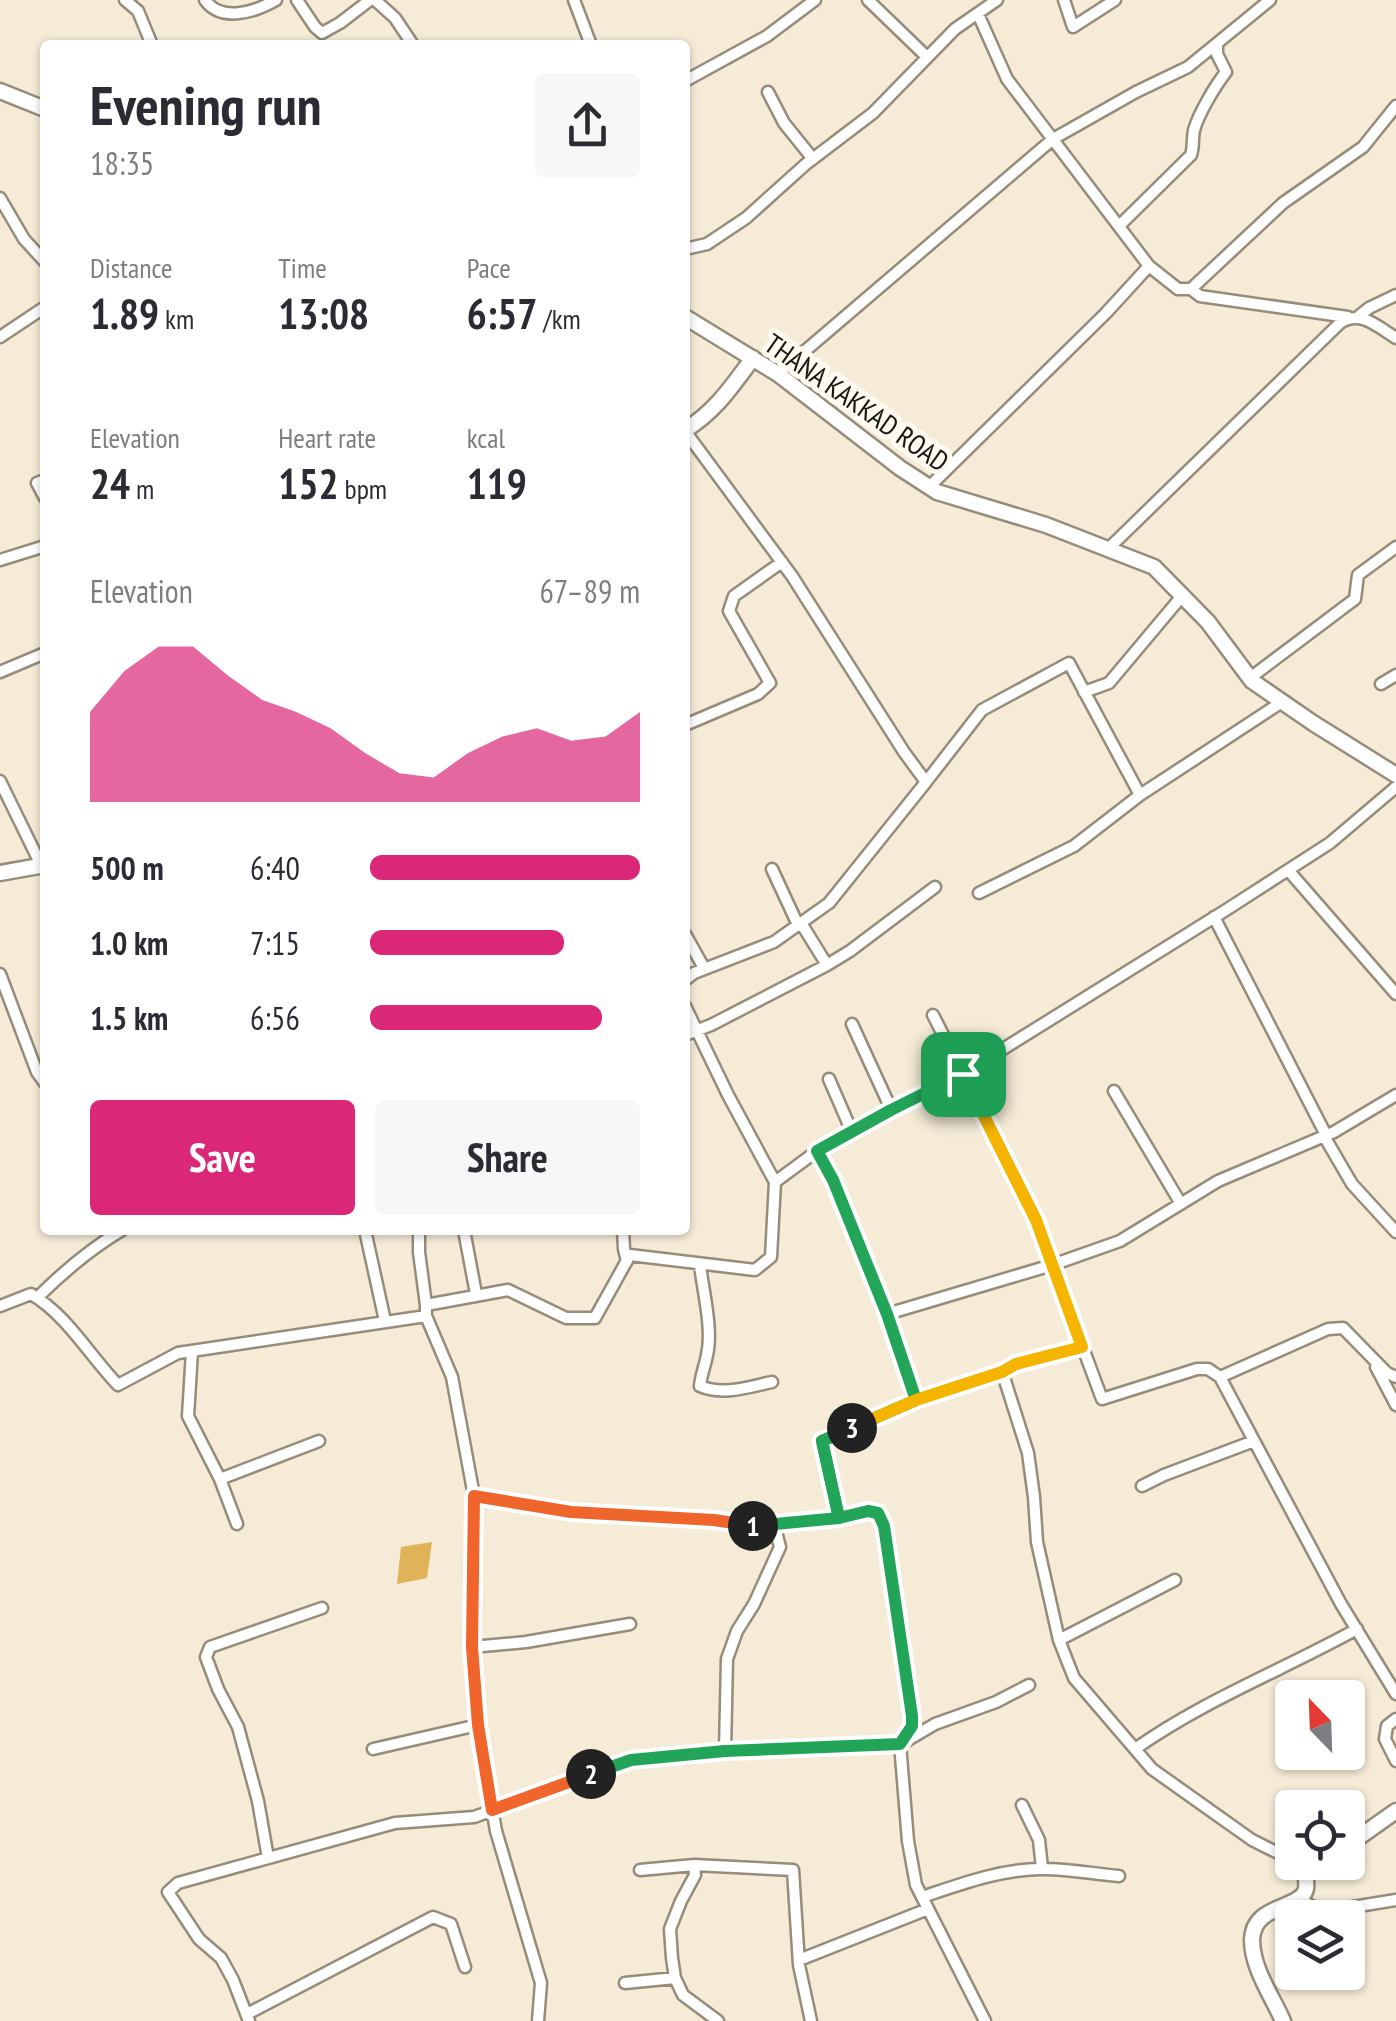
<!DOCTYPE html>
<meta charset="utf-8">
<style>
body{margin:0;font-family:"PT Sans Narrow",sans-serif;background:#f7f7f7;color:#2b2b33;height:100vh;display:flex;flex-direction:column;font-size:38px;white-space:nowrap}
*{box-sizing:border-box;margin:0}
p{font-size:32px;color:#7c7c81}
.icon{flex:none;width:55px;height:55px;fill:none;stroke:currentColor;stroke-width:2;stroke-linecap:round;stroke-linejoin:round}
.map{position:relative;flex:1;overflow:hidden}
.panel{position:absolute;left:40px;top:40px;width:650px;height:1195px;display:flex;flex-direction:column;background:#fff;border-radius:10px;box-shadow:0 2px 8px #0004}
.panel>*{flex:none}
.needle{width:65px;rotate:337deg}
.controls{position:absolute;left:1275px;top:1680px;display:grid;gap:20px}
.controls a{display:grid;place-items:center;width:90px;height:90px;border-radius:10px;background:#fff;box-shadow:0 2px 8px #0004;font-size:50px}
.pin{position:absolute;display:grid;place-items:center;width:85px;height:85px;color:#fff;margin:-42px;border-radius:20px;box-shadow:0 5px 15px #0006}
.km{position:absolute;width:50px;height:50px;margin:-25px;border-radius:50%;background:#222;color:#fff;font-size:28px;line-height:50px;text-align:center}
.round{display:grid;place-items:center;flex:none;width:105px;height:105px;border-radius:10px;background:#f7f7f7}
.overview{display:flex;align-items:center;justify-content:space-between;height:170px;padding:0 50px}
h1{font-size:55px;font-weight:700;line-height:75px}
.figures{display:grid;grid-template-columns:repeat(3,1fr);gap:15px;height:170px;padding:10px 50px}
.figures div{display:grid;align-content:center}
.figures b{font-size:42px;font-weight:700}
.figures small{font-size:28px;font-weight:400}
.figures p{font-size:28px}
.chart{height:280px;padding:20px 50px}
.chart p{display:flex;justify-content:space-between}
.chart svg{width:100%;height:180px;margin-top:10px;fill:#db2777;opacity:.7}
.cta{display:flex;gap:20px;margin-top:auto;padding:20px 50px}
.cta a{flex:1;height:115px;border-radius:10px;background:#db2777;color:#fff;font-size:40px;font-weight:700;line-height:115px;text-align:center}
.cta a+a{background:#f7f7f7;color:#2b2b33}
ul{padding:0 50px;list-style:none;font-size:32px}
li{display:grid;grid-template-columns:160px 120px 1fr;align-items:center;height:75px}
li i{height:25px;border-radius:12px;background:#db2777}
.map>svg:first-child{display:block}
.water{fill:#e1b358}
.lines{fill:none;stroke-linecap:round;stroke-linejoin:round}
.minor-casing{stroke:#968c7a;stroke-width:15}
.secondary-casing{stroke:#968c7a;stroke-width:19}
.minor{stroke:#fff;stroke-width:10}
.secondary{stroke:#fff;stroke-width:14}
.split-1-casing{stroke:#fff;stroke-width:20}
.split-2-casing{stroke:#fff;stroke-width:20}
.split-3-casing{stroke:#fff;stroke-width:20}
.split-4-casing{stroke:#fff;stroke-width:20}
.split-1{stroke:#22a559;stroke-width:12}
.split-2{stroke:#f0652b;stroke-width:12}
.split-3{stroke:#22a559;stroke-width:12}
.split-4{stroke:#f5b400;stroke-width:12}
.labels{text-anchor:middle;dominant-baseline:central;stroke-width:10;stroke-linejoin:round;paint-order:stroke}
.street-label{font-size:28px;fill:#1a160f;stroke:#fef9f1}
</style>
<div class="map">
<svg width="1396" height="2021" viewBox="0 0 1396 2021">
<rect width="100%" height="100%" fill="#f6ebd7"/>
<!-- water -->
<path class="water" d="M432,1542L427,1578L397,1584L401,1547Z"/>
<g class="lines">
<!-- minor casing -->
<g class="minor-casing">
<path id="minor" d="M125,0L138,11L152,45
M205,0C221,23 255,12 276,0
M297,0L315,27L322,33L340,23L370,0
M375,0L395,18L413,45
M574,0L591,45
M868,0L927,57
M1064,0L1073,27L1115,0
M978,14L1007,79L1149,266
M685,81L767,36L815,0
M768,92L784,123L813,159
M0,198L24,239L45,262
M1119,226L1191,155C1194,146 1192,139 1194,130C1199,113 1215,86 1226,72L1217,54V44
M685,249L707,244L746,218L806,164L873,113L955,29L997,0
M1191,289L1200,296L1348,317
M1359,316L1369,308L1396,295
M0,337L45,307
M778,374L1053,139L1136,92L1188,67L1270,0
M685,431L792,576L904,752L926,782L829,903L774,942L694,973L685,980
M45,480L37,483L45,498
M929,487L1106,313L1149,266L1178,289H1191L1283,203L1363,147L1396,106
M1108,549L1340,323C1360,309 1378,327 1396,338
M0,560L45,546
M0,672L45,653
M1250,678L1355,599L1358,575L1396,547
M1381,684L1396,675
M1084,692L1109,683L1182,596
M685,725L758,694L770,683L729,611L734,596L782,562
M0,781L41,865
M926,782L982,710L1069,663L1140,795L1282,702
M772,869L798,925
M1288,870L1396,994
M979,893L1074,846L1140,795
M1214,917L1326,1135
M801,923L827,965
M685,934L704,968
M0,974L37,1072L45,1083
M685,1006L728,1095L775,1182
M852,1024L891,1109
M685,1035L711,1025L827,965L850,951L935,887
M829,1079L852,1132
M1114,1091L1181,1204
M1396,1095L1334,1132L1218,1181L1120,1241L1052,1265L1102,1399L1197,1369H1208L1220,1377L1328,1329L1343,1328L1387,1373L1396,1377
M1324,1136L1352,1184L1396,1232
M365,1230L385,1321
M419,1230V1252L426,1305
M464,1230L476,1294
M623,1230L624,1249L627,1261
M700,1265C703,1291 713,1329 707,1355C705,1366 701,1375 700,1386C723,1396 748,1387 772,1382
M37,1298C64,1271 90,1249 122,1230
M0,1306L31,1294C67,1315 89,1355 118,1385L178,1353L426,1316V1305L508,1290L566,1318H595L630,1255L755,1270L771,1257L775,1182L817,1151L891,1109L963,1074L1226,910L1330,843L1396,787
M887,1314L1052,1265L1036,1220L933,1015
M426,1316L452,1377L474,1496L472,1647L478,1725L496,1831L541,1983L538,2021
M192,1351L188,1416L220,1479L237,1524
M1376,1367L1396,1405
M1002,1371L1028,1453L1034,1497L1037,1542L1059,1640L1074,1678L1152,1769L1252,1840L1292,1860
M1220,1377L1341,1604L1396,1694
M917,1399L1002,1371L1016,1364L1082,1347
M220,1479L319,1441
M1142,1486L1164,1475L1254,1441
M474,1496L571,1512L714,1520L753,1526L839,1518L822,1441L917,1399C889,1318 859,1226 817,1151
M839,1518L869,1511L879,1513L884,1526L912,1716V1726L900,1744
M1059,1640L1175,1580
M472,1647L526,1642L630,1624
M1396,1719L1387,1726L1385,1739L1396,1761
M901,1744L935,1724L996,1702L1029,1685
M373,1749L478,1725
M1135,1749C1204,1700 1283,1670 1357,1629
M725,1751L727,1659L737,1631L754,1604L780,1547L774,1524
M1022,1805L1039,1840L1042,1868
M268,1858L258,1801L238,1727L218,1689L206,1657L210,1647L322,1608
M640,1870L694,1865
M922,1897C961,1884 998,1870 1039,1869C1065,1868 1093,1874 1119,1876
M1298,1898L1322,1912L1396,1900
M799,1960L928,1909
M625,1983L675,1978
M247,2014L433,1917L451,1924L465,1967
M249,2021L233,1980L221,1958L199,1939L168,1892L178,1883L395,1823L474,1817L631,1760L725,1751L900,1744L908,1841L916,1885L985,2021
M718,2021L683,1995L675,1978L672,1958L670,1929L681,1901L695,1875L694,1865L793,1870L799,1965L811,2021"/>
</g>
<!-- secondary casing -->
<g class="secondary-casing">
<path id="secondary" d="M0,91L45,109
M685,317L778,374L900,468L937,492L1046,525L1154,567L1208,622L1252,681L1313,723L1396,775
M685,430C715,412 732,386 753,358
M0,873L45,865
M1348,1845L1396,1811
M1283,2021C1272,1996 1252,1968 1252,1940C1253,1903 1301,1910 1306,1889C1307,1882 1305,1872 1305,1865L1311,1862"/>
</g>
<!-- minor -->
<use href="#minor" class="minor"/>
<!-- secondary -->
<use href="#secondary" class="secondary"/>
</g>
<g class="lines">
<!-- split-1 casing -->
<g class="split-1-casing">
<path id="split-1" d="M753,1526L839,1518L822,1441L916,1400L887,1314L833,1180L817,1151L891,1110L963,1074"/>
</g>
<!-- split-2 casing -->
<g class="split-2-casing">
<path id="split-2" d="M591,1774L492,1810L478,1725L472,1647L474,1496L571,1512L714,1520L753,1526"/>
</g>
<!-- split-3 casing -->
<g class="split-3-casing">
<path id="split-3" d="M591,1774L631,1760L725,1751L900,1744L912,1726V1716L884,1526L878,1513L868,1511L839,1518L822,1441L852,1428"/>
</g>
<!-- split-4 casing -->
<g class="split-4-casing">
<path id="split-4" d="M852,1428L916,1400L1002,1372L1016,1364L1082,1347L1036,1220L963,1074"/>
</g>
<!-- split-1 -->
<use href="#split-1" class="split-1"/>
<!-- split-2 -->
<use href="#split-2" class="split-2"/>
<!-- split-3 -->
<use href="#split-3" class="split-3"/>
<!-- split-4 -->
<use href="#split-4" class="split-4"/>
</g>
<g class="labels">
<!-- street labels -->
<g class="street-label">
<text transform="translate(857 402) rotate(35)">THANA KAKKAD ROAD</text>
</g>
</g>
</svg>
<div class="controls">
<a><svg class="needle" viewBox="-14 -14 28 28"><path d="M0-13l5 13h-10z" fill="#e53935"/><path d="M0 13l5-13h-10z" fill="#7c7c81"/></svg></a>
<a><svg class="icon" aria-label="locate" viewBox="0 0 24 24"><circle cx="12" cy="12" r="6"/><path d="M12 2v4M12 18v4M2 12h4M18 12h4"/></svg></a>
<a><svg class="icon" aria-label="layers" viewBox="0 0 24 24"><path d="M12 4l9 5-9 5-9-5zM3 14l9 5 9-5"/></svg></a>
</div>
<div class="pin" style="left:963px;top:1074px;background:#1e9e55"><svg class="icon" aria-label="arrive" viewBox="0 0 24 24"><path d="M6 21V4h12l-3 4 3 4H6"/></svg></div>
<b class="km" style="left:753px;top:1526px">1</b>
<b class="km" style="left:591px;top:1774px">2</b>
<b class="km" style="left:852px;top:1428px">3</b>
<section class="panel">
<div class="overview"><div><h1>Evening run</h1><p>18:35</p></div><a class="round"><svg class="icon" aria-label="share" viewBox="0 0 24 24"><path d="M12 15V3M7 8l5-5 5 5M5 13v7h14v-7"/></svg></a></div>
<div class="figures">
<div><p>Distance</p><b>1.89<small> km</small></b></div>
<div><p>Time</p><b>13:08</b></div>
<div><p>Pace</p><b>6:57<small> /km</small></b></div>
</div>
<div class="figures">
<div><p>Elevation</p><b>24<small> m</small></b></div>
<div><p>Heart rate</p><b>152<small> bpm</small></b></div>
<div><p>kcal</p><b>119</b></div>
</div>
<div class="chart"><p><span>Elevation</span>67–89 m</p>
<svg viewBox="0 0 160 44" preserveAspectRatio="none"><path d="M0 44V22L10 12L20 6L30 6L40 13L50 19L60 22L70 26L80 32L90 37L100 38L110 32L120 28L130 26L140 29L150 28L160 22V44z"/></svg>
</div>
<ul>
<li><b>500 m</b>6:40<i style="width:100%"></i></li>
<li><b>1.0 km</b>7:15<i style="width:72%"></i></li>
<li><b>1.5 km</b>6:56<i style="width:86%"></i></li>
</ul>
<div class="cta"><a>Save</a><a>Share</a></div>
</section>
</div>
